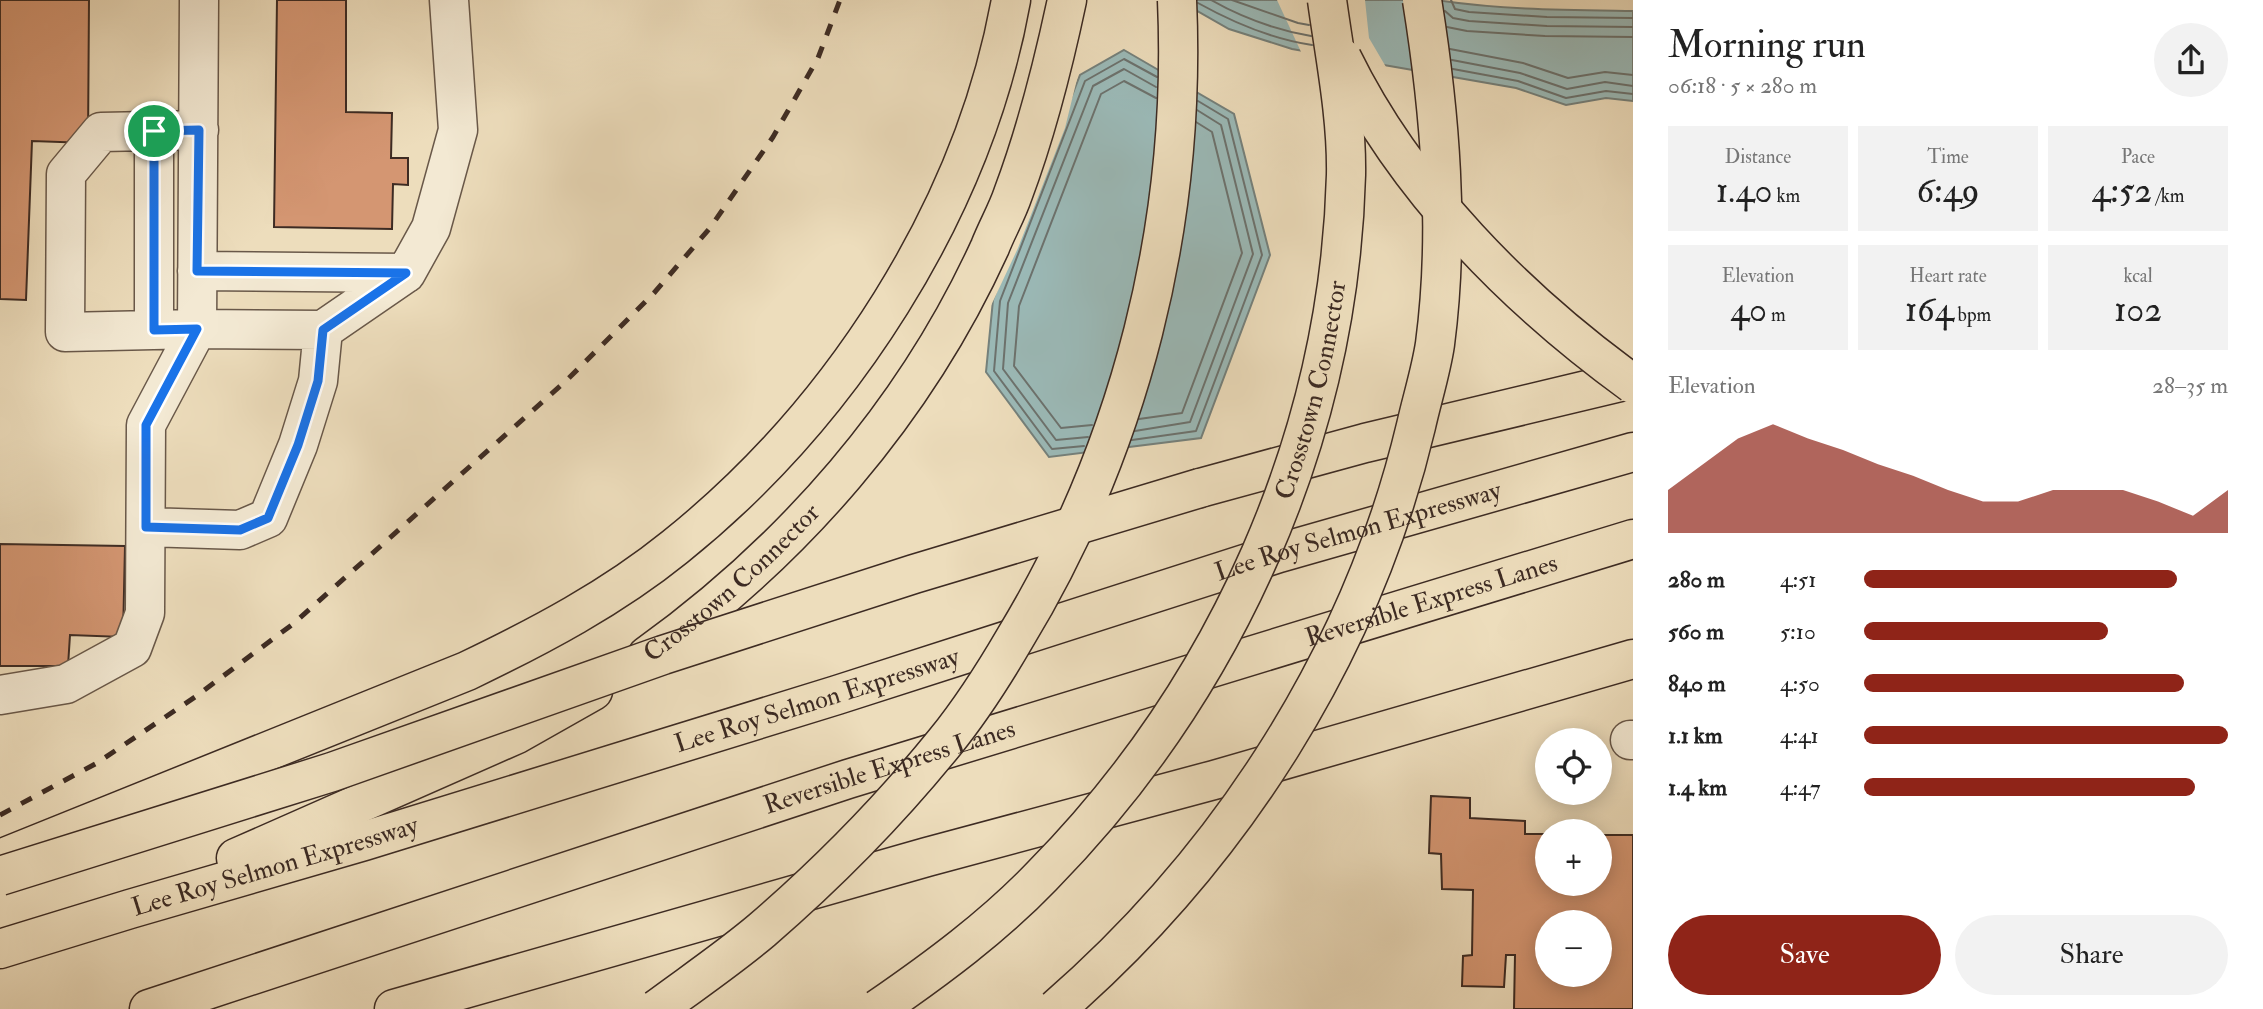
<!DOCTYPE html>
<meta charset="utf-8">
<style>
body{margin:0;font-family:"IM FELL Double Pica",serif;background:#f2f2f2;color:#222;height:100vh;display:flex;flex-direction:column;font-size:26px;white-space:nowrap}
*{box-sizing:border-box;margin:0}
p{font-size:23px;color:#767676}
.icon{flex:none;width:38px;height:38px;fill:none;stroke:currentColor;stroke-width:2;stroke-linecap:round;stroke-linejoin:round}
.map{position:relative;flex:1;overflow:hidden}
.drawer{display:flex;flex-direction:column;background:#fff;width:630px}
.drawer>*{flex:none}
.fabs{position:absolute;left:1535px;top:728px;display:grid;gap:14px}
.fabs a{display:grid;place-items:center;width:77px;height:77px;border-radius:50%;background:#fff;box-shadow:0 4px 18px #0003;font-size:35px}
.pin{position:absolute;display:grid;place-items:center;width:60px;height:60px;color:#fff;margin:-30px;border:4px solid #fff;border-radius:50%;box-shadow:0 2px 7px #0007}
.round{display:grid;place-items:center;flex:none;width:74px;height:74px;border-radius:37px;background:#f2f2f2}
.overview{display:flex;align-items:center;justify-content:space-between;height:119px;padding:0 35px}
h1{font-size:38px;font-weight:600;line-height:52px}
.metrics{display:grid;grid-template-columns:repeat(3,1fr);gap:10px;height:119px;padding:7px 35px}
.metrics div{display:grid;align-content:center;border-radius:0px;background:#f2f2f2;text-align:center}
.metrics b{font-size:35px;font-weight:600}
.metrics small{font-size:19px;font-weight:400}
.metrics p{font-size:19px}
.chart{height:196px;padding:14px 35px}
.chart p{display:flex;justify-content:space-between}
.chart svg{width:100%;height:126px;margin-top:7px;fill:#8f2418;opacity:.7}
.primary-button{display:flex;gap:14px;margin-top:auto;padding:14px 35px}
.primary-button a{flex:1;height:80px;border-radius:42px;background:#8f2418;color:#fff;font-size:28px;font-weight:600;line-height:80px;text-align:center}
.primary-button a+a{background:#f2f2f2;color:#222}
ul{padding:0 35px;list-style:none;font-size:23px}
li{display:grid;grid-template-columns:112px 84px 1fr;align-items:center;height:52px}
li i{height:18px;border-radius:9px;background:#8f2418}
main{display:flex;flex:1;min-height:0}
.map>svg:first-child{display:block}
.water{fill:#9bbab8;stroke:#75817c;stroke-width:2}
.pier{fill:#edddbc}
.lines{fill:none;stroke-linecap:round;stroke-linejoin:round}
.shore{stroke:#6c726e;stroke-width:2}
.building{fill:#d49672;stroke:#3d2b23;stroke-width:2;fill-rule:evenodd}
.minor-casing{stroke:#695849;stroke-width:41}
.highway-casing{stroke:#3d2b23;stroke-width:41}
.minor{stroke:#f3e9d3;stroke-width:38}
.highway{stroke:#edddbc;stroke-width:38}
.rail{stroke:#3d2b23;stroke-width:5;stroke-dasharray:12 12;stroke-linecap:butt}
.highway-bridge-casing{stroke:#3d2b23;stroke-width:41;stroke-linecap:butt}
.highway-bridge{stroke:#edddbc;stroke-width:38}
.route-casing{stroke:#fff;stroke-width:14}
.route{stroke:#1a73e8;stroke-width:9}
.labels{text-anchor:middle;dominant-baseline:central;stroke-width:5;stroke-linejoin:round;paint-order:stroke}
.street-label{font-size:26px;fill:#3d2b23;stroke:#f3e9d3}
</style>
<main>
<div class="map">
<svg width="1633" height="1009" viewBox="0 0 1633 1009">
<rect width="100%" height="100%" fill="#edddbc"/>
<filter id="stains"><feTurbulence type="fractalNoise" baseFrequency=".00286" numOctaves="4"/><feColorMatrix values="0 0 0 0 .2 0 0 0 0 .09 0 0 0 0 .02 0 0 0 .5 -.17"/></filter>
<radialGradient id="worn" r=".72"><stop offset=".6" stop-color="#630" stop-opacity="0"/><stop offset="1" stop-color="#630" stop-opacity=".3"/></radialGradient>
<!-- water -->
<path class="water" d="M1178,0H1436C1502,10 1567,10 1633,11V101L1606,98L1566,105L1516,88L1292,49L1229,29Z
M1124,50L1234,114L1270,255L1201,438L1049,457L986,372L993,300L1080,75Z"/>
<!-- pier -->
<path class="pier" d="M1277,0H1365L1369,38L1386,67L1302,54Z
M1079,71L1065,128L1018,248L988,312L989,298Z"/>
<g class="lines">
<!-- shore -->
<path class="shore" d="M1211,0C1241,17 1276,30 1311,36
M1232,0L1298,23L1309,25
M1451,0L1455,9L1469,12L1547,17L1633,18
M1198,3C1234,23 1272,39 1312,45
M1445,11L1453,18L1469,21L1547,26L1633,27
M1447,27L1467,31L1545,36L1633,37
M1450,49L1523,63L1568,78L1605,72L1633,75
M1452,60L1520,73L1567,89L1605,82L1633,86
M1453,69L1518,81L1566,98L1606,91L1633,94
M1139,419L1182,413L1242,253L1212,132L1196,122
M1092,425L1061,428L1014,366L1019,306L1101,94L1124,81L1156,98
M1135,431L1190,422L1253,254L1221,125L1197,110
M1088,437L1056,440L1003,369L1008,303L1093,86L1124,69L1156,87
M1132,440L1196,431L1262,255L1228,119L1198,101
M1084,446L1052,449L994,371L1000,301L1085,81L1124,59L1157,77"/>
</g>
<!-- building -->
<path class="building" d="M0,0H89L88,143L32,141L26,300L0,299Z
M277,0H346V112L392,113L391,158H408V185L393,184L392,229L274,227Z
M0,544L125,546L123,637L70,635L68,666H0Z
M1431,796L1470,798V818L1525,821V834H1547V884H1600V835H1633V1009H1514L1515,955H1506L1504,987L1462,986L1463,956L1472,955L1473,890L1442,889L1441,854L1429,853ZM1547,922H1600V975H1547Z"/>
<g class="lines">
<!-- minor casing -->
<g class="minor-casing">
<path id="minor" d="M199,130L101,132L66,174L65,332L197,329L323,330L406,273
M154,131V330
M197,271L406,273L431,228L458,130L449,0
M146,527L240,530L268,518L298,445L318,381L323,330
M0,695L66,684L132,648L145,613L146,425L197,329L199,0
M1630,740H1633"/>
</g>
<!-- highway casing -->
<g class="highway-casing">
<g id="highway">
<path d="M1200,488L1365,443L1633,379"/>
<path id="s1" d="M647,656C793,551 915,412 990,247C997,229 1007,212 1013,194C1037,130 1053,66 1067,0"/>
<path d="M236,858L517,734L593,691"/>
<path d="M0,859L467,671C540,636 612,598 675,547C841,414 973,211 1011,0"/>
<path id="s2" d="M0,949L130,909L364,841L837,695L1279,553L1633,452"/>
<path id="s3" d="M149,1009L848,779L1633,539"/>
<path d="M394,1009L927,857L1214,780L1633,659"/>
</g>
</g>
<!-- minor -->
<use href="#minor" class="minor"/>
<!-- highway -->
<use href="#highway" class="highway"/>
<!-- rail -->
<path class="rail" d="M0,815L97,763L195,697L293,624L567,380L654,293L710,228L773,137L818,58L840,0"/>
<!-- highway-bridge casing -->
<g class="highway-bridge-casing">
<g id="highway-bridge">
<path d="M1342,58C1406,189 1517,300 1633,384"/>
<path d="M0,876L332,772L663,655L914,574L1200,488"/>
<path d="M657,1009C692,983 729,958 762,930C828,873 890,810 945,742C971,710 994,674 1015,638C1131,447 1187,224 1177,0"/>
<path id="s4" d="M878,1009C936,969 993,927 1042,876C1226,689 1339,438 1346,175C1347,117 1335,58 1327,0"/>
<path d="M1056,1009C1231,857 1362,653 1416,426C1422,399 1431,371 1435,344C1450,230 1440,112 1422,0"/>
</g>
</g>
<!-- highway-bridge -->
<use href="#highway-bridge" class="highway-bridge"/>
</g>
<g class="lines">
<!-- route casing -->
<g class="route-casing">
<path id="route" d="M199,130L197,271L406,273L323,330L318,381L298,445L268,518L240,530L146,527V425L197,329L154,330V131Z"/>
</g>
<!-- route -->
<use href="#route" class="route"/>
</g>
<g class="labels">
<!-- street labels -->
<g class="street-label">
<text stroke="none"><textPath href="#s4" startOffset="775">Crosstown Connector</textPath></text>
<text stroke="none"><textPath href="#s2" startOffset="1421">Lee Roy Selmon Expressway</textPath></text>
<text stroke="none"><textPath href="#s1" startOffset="112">Crosstown Connector</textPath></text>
<text stroke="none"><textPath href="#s3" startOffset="1346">Reversible Express Lanes</textPath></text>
<text stroke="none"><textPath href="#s2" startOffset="854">Lee Roy Selmon Expressway</textPath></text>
<text stroke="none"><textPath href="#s3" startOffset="779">Reversible Express Lanes</textPath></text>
<text stroke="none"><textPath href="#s2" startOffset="287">Lee Roy Selmon Expressway</textPath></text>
</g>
</g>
<rect width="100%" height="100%" filter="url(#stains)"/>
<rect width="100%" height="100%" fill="url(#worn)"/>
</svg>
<div class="fabs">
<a><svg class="icon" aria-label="locate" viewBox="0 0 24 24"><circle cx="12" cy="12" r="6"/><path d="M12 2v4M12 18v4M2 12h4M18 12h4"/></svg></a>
<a>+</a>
<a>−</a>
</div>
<div class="pin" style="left:154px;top:131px;background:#1e9e55"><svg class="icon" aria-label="arrive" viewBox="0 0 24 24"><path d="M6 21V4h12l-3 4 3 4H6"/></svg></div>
</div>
<section class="drawer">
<div class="overview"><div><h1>Morning run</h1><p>06:18 · 5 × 280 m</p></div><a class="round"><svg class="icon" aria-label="share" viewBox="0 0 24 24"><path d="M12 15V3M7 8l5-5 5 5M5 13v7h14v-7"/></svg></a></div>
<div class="metrics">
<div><p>Distance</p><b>1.40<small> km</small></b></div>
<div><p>Time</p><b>6:49</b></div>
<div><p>Pace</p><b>4:52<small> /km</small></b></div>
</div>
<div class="metrics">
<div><p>Elevation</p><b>40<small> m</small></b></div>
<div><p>Heart rate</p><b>164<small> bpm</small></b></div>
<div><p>kcal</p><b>102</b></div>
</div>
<div class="chart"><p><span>Elevation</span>28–35 m</p>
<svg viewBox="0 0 160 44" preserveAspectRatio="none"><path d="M0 44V29L10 20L20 11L30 6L40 11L50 15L60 20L70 24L80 29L90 33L100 33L110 29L120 29L130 29L140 33L150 38L160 29V44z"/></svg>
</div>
<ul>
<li><b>280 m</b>4:51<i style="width:86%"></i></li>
<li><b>560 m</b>5:10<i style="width:67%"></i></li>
<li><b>840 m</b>4:50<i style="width:88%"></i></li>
<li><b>1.1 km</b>4:41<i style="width:100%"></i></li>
<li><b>1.4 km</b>4:47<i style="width:91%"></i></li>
</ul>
<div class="primary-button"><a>Save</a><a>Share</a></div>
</section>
</main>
